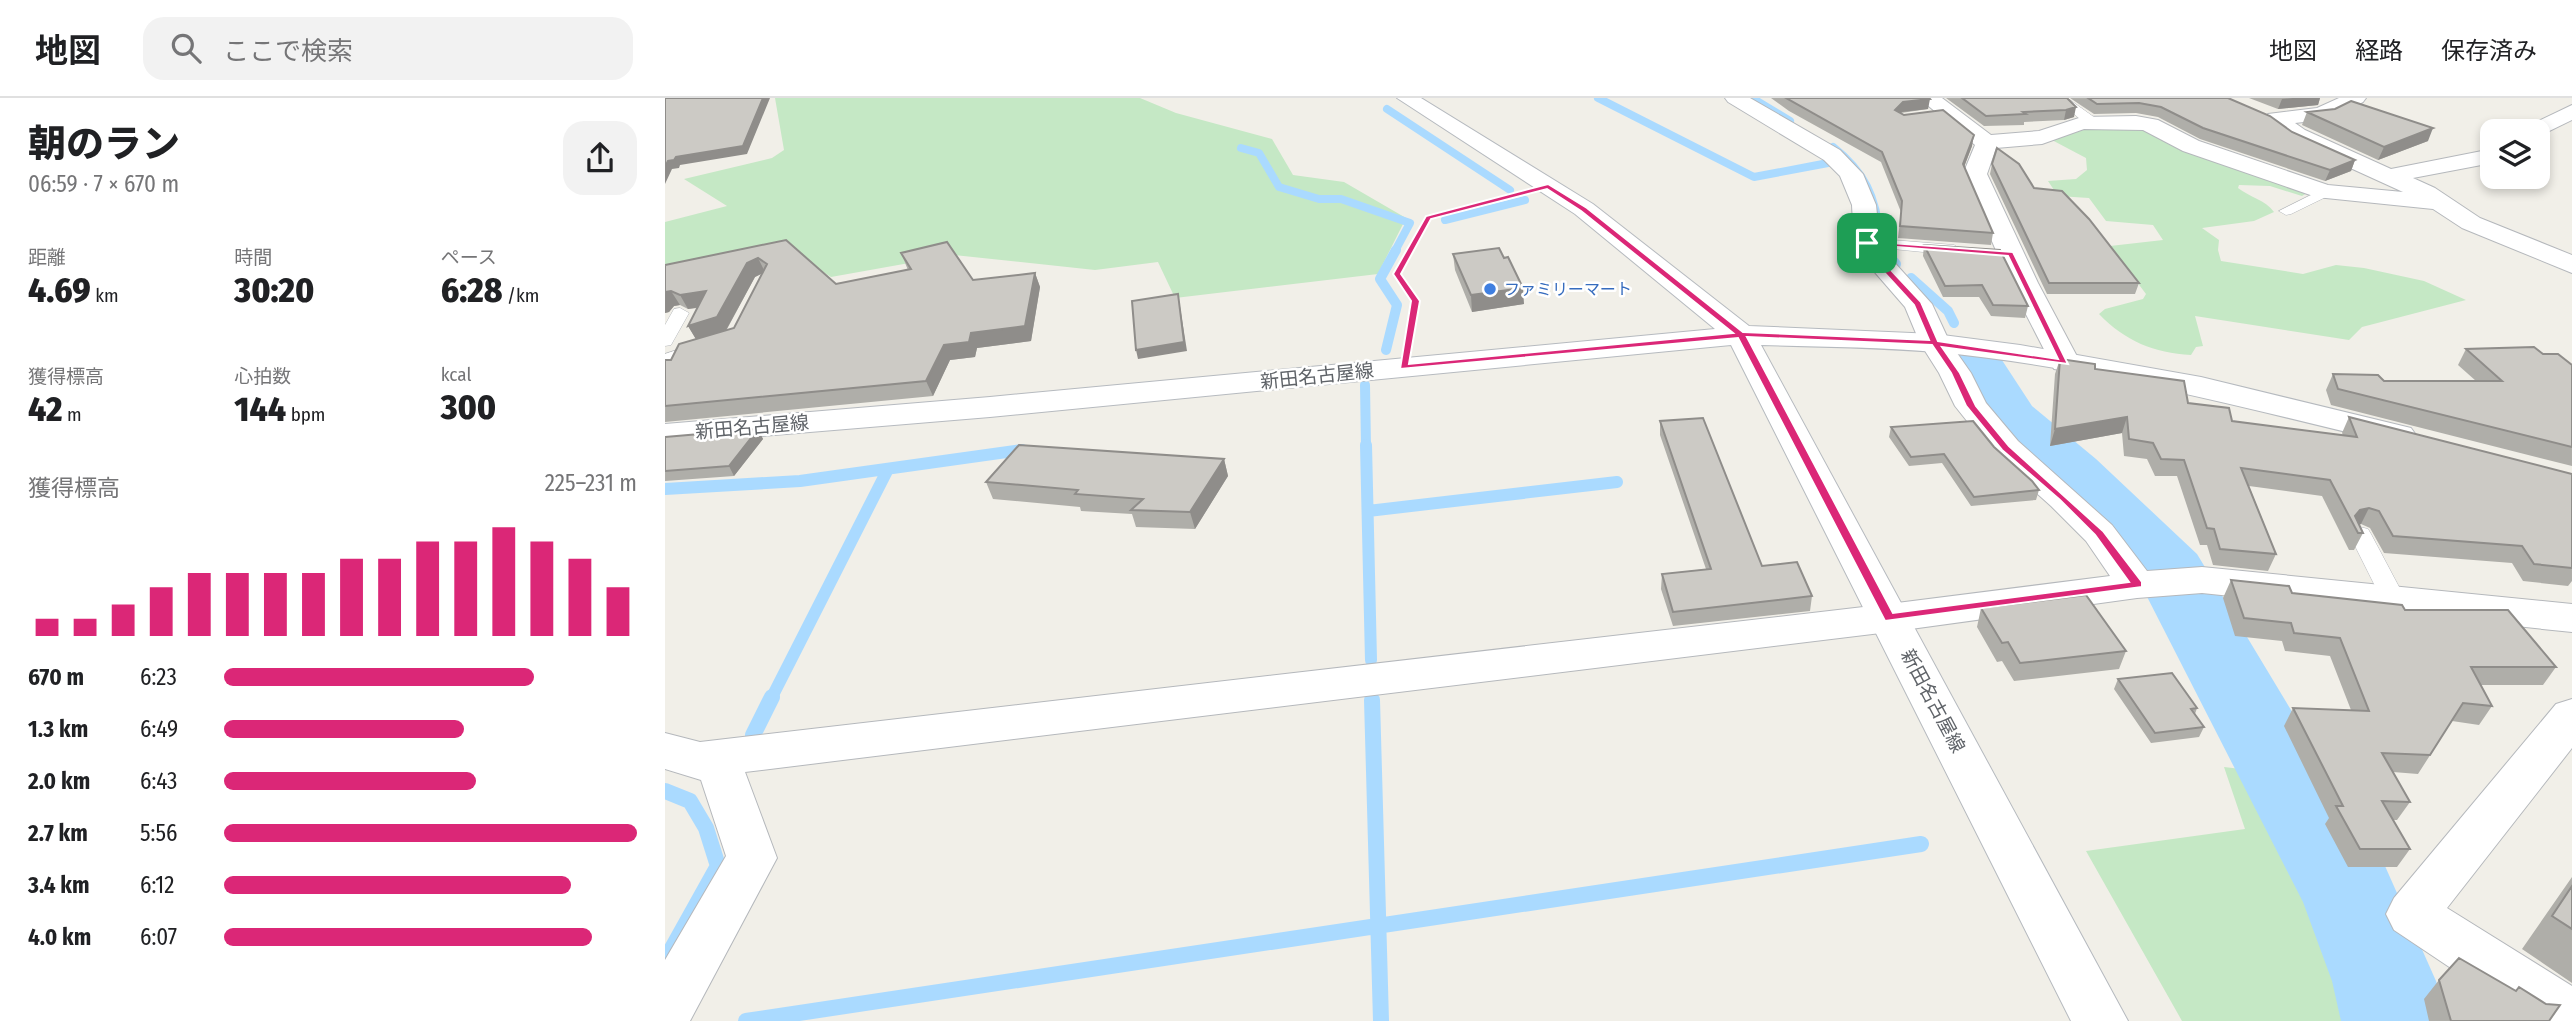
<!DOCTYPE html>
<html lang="ja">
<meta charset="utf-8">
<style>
body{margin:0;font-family:"Fira Sans Condensed","Noto Sans JP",sans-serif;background:#f2f2f2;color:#202124;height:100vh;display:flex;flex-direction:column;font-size:26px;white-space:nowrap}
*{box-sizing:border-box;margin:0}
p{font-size:23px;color:#757577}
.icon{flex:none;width:38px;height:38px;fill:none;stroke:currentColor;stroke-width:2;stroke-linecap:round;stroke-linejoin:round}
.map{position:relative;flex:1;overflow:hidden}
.side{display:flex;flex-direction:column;background:#fff;width:665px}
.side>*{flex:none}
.fabs{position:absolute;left:1815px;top:21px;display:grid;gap:14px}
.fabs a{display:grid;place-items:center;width:70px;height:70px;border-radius:14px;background:#fff;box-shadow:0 4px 10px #0003;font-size:35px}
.pin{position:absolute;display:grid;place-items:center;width:60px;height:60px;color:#fff;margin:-30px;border-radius:14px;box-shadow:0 4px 10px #0006}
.round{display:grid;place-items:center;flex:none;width:74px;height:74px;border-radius:21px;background:#f2f2f2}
.summary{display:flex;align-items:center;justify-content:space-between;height:119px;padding:0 28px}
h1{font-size:38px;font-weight:800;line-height:52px}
.stats{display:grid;grid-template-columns:repeat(3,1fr);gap:10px;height:119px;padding:7px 28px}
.stats div{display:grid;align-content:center}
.stats b{font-size:35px;font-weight:800}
.stats small{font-size:19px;font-weight:400}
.stats p{font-size:19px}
.chart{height:196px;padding:14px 28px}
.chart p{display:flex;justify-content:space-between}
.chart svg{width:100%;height:126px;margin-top:7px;stroke:#db2777;stroke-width:6}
ul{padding:0 28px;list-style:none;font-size:23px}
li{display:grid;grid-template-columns:112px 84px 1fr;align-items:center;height:52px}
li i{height:18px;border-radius:9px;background:#db2777}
header{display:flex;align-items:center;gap:42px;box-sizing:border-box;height:98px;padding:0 35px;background:#fff;border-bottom:2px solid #e0e0e0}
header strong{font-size:33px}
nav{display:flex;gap:38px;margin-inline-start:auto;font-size:24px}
.search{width:490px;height:63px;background:#f2f2f2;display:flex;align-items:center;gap:18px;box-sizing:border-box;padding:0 24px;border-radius:21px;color:#757577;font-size:26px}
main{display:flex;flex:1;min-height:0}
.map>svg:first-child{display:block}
.green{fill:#c5e8c5}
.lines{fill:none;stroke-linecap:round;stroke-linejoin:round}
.stream-far3{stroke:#aadaff;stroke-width:8}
.stream-far2{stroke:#aadaff;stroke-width:10}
.stream-far1{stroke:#aadaff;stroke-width:12}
.stream{stroke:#aadaff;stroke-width:16}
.river{fill:#aadaff;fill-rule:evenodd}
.lane-casing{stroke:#b5b8bc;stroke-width:1}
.street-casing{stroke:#b5b8bc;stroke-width:2}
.secondary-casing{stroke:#b6babf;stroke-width:2}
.path-far1{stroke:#9cc7a9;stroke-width:2.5;stroke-dasharray:4.5 2;stroke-linecap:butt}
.path{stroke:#9cc7a9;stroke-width:3.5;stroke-dasharray:5 2.5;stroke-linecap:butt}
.lane{fill:#fff;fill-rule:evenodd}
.street{fill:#fff;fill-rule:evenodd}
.secondary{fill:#fff;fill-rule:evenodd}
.wall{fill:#afaea9;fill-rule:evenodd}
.shaded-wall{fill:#8f8d8a}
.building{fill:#cccac5;stroke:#8f8d8a;stroke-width:2}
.route{fill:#db2777;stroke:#fff;stroke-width:2;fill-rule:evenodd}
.shop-dot{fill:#3f7fe0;stroke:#fff;stroke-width:2.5}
.labels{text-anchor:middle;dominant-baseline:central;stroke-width:5;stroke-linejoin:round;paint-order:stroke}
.far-shop-label{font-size:16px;fill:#366cbe;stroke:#fff;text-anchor:start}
.street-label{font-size:19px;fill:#5f6368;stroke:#fff}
</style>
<header>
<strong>地図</strong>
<div class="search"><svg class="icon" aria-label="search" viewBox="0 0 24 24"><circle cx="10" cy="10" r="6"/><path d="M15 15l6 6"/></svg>ここで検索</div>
<nav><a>地図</a><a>経路</a><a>保存済み</a></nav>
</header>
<main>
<section class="side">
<div class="summary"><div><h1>朝のラン</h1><p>06:59 · 7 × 670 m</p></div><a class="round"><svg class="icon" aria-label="share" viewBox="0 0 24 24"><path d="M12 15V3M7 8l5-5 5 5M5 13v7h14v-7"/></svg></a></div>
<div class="stats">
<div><p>距離</p><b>4.69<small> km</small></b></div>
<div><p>時間</p><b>30:20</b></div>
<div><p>ペース</p><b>6:28<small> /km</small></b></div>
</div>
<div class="stats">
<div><p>獲得標高</p><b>42<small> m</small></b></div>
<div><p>心拍数</p><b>144<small> bpm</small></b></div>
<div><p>kcal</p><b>300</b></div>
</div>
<div class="chart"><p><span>獲得標高</span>225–231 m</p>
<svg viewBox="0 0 160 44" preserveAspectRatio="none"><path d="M5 44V38M15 44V38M25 44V33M35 44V27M45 44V22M55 44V22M65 44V22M75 44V22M85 44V17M95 44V17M105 44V11M115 44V11M125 44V6M135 44V11M145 44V17M155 44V27"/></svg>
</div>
<ul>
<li><b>670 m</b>6:23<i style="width:75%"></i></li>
<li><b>1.3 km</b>6:49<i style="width:58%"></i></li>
<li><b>2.0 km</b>6:43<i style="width:61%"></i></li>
<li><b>2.7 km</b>5:56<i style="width:100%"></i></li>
<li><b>3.4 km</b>6:12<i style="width:84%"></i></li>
<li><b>4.0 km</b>6:07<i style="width:89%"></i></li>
</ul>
</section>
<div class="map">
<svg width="1907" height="923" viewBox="0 0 1907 923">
<rect width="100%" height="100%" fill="#f1efe8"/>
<!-- green -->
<path class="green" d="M110,0H475L511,15L607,41L628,77L679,84L741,120L713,176L510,200L493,164L430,172L289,157L166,179L129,155L0,182V124L62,108L19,81L107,60L119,52Z
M1464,26L1645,93L1637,98L1605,88L1574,87L1573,90C1584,99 1601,102 1609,114L1589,123L1537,130L1554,142L1553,152L1556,163L1638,176L1671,167L1699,170L1759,183L1801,202L1697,229L1684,242L1530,218L1538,248L1531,249L1526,257C1489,255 1460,243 1434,216L1440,211L1478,201L1481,196L1445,148L1498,142L1488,127L1441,123L1424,100L1393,98L1383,83L1411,81L1422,72L1421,60L1385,41L1419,27Z
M1559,669L1593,673L1620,734L1684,857L1701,923H1517L1421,753L1580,731Z"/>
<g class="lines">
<!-- stream-far3 -->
<path class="stream-far3" d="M933,0L1089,79L1163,65
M1087,0L1125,23
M722,11L845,92
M1168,49C1200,74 1211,99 1215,139
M576,50L594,55L614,89L654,101H676L745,125L730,153
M780,122L860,102
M1219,151L1221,153"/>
<!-- stream-far2 -->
<path class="stream-far2" d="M1219,152L1231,166
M1246,180L1283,213L1289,225
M721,252L732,207L715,181L731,152
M700,287L701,349"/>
<!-- stream-far1 -->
<path class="stream-far1" d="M701,347L706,562
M0,391L135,383L357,352
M703,413L952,384
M106,601L222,373"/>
<!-- stream -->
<path class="stream" d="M707,602L716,923
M88,637L107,599
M0,693L25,703L41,730L53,768L0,863
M81,923L1256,746"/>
<!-- river -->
<path class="river" d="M1312,251L1333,256L1367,308L1431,361L1532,456L1720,768L1771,883L1784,923H1676L1667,883L1638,804L1475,485L1383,389L1321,333L1282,269L1291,256Z"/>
<!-- lane casing -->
<g class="lane-casing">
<path id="lane" d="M1405,2L1433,22V28H1423L1401,9V3Z
M1660,90L1667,94L1665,97L1626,116L1621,117L1614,113Z
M1202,140L1289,147L1297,152L1289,157L1197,148L1194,145L1197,142Z
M15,210L24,215L6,247L0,248V227L9,211Z
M36,244L42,245L45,249L42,253L0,267V256Z
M1695,429L1703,431L1706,436L1741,502L1737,508L1729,510L1721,508L1717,502L1684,436L1687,431Z"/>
</g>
<!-- street casing -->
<g class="street-casing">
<path id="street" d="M1060,0H1085L1175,52L1198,76L1211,107L1215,145L1219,153L1267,206L1285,245L1306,275L1321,305L1353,343L1447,427L1482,473L1537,469L1907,506V534L1537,495L1472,500L1224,534L80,674L112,760L25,923H0V862L61,758L36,682L0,671V635L35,644L1224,506L1445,478L1421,443L1386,408L1329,357L1290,308L1274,275L1255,245L1240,209L1194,156L1189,145L1187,107L1175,78L1159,62L1063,4Z
M1254,0H1277L1326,37L1374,33L1417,19L1471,18L1493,22L1534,43L1663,87L1738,94L1624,42L1600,21L1603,16L1652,10L1674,0H1701L1698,4L1665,21L1630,25L1640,32L1726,71L1827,51V65L1748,80L1770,90L1815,120L1907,157V175L1797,130L1768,111L1651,99L1518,53L1478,32L1419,31L1377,46L1331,50L1322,76L1373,185L1415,264L1411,271L1400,273L1389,271L1345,185L1298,76L1310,47Z
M1907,7V22L1872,39V33H1860L1863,28Z
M1907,601V650L1782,810L1907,888V923H1865L1729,832L1721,816L1729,800L1891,606Z"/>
</g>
<!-- secondary casing -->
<g class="secondary-casing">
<path id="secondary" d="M732,0H756L928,106L1084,228L1270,236L1355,247L1536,279L1746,330L1751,337L1746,344L1734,347C1582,310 1428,269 1271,254C1213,249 1154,249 1096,247L1463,923H1406L1066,247L325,319L0,346V326L325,299L1050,231L910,116Z"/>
</g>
<!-- path-far1 -->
<path class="path-far1" d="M744,153L763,119L845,98"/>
<!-- path -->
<path class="path" d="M744,240L751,203L732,176L745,152"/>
<!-- lane -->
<use href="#lane" class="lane"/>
<!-- street -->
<use href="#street" class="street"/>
<!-- secondary -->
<use href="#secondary" class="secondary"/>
</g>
<!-- wall -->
<path class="wall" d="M1106,0H1264L1263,11L1236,15L1307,48L1299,69L1328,135L1326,147L1233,140L1236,114L1216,64L1124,13Z
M1281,0H1403L1409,19L1399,22L1359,24V27L1319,28Z
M1405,0H1563L1627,34L1690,62L1686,73L1660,83L1535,41L1493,19L1471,15L1429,16Z
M1584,0H1655L1653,7L1613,11Z
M1642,14L1763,43L1713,62L1637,27Z
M1327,66L1369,90L1474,185L1470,196H1382L1325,76Z
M121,142L171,186L243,172L236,155L308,182L370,175L375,189L366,243L312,250L310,259L285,262L268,298L0,324V262H6L31,241L23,228L32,210L23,211L15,207L9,208L4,214L0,215V167ZM98,175L69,230L61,233L90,179Z
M1259,147L1363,208L1360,220L1326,218L1314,199H1278L1258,158Z
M788,156L839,160L859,206L807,214L790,172Z
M1801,251L1878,256L1907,267V368L1666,307L1661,292L1668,276L1719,283H1811L1793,267Z
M1395,261L1430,271L1523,305L1567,323L1678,337L1677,335L1684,319L1907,376V483L1903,488L1858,483L1847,465L1719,455L1705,430L1696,426L1694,427L1698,435L1689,452H1684L1657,398L1584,388L1611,456L1603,473L1548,467L1542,447H1535L1512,378H1490L1482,361L1459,358L1457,335L1385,348L1390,276Z
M995,323L1097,468L1147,498L1145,513L1008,528L996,491L997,476L1041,471L995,337Z
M1226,329L1329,349L1374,392L1371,402L1306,408L1277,365L1244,368L1224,339Z
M93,331L98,341L69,378L0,383V339Z
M559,361L563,378L530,431L471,429L467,416L416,413L415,409L328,401L321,384Z
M1566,482L1627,495L1740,512L1891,569L1878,587H1816L1827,608L1814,627L1787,623L1753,676L1728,674L1745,704L1732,722H1728L1745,751L1732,769H1683L1660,726L1664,720L1619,628L1628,610L1686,612L1665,558L1620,553L1617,543L1570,538L1558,500Z
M1316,510L1461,553L1454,571L1349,583L1337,563L1332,564L1312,529Z
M1453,581L1532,610L1530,616L1539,629L1534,639L1486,645L1449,591Z
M1907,779V885L1857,851Z
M1774,882L1850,893L1854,889L1884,923H1764L1759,901Z"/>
<!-- shaded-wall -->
<path class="shaded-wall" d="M98,0H105L82,56L15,67L14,70L7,71L0,86V69L3,63Z
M1628,0H1655L1653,7L1613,11L1617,1Z
M1265,1L1263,11L1237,14L1229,22L1230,12L1238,4Z
M1411,9L1409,19L1399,22L1401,12Z
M1768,30L1763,43L1713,62L1719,49Z
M1309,37L1307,48L1296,77L1298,66Z
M1690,62L1686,73L1660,83L1665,72Z
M93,160L100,174L90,179L60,234L32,243L23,228L82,165Z
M370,175L375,189L366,243L312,250L310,259L285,262L268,298L261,283L279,247L306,235Z
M858,190L859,206L807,214L806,197Z
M6,193L15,207L9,208L4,214L0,215V194Z
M41,193L49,207L23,211L15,197Z
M513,196L522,253L473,261L471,252Z
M1462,319L1457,335L1385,348L1390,331Z
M93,331L98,341L69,378L64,368Z
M559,361L563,378L530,431L525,414Z
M1704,410L1696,426L1689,428L1690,418L1695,412Z"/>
<!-- building -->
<path class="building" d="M0,0H98L78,48L11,59L9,62L3,63L0,69Z
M1121,0H1264L1265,1L1238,4L1230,12L1239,17L1278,12L1309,37L1298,66L1328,135L1235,128L1237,103L1217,54Z
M1297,0H1402L1411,9L1401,12L1358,14L1361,16L1321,18Z
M1423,0H1563L1605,18L1627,34L1690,62L1665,72L1538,30L1496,9L1474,5L1432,6Z
M1686,3L1768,30L1719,49L1642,14L1670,11Z
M1332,50L1354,66L1369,90L1397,93L1424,121L1474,185H1384L1327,66Z
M121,142L171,186L246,171L236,155L282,144L308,182L370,175L360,228L306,235L304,244L279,247L261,283L0,308V262H6L14,246L69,230L102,166L93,160L82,165L52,219L23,228L41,193L15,197L6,193L0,194V167Z
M1259,147L1335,152L1363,208L1328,207L1317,187L1280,188Z
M834,150L839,160L843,159L858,190L806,197L788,156Z
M513,196L519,244L471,252L467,203Z
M1869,249L1878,256H1893L1907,267V349L1673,291L1668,276L1713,277L1719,283H1837L1801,251Z
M1395,261L1430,266V271L1519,283L1523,305L1564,310L1567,323L1692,339L1684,319L1907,376V470L1869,466L1857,448L1728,438L1714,413L1704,410L1695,412L1690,418L1698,435H1693L1665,382L1576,370L1611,456L1555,451L1549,431L1542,430L1519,362L1496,361L1488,345L1464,341L1462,319L1390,331Z
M1038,320L1097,468L1132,464L1147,498L1008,514L997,476L1046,471L995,323Z
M1308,323L1329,349L1367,383L1374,392L1309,399L1279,356L1246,359L1226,329Z
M93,331L64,368L0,373V339Z
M354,347L559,361L525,414L466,412L478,401L410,396L413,392L321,384Z
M1566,482L1624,488L1627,495L1737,507L1740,512H1843L1891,569H1806L1827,608L1798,605L1765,657L1717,655L1745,704L1717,703L1745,751H1695L1671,708H1678L1628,610L1704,613L1675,540L1629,535L1626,525L1579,520Z
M1421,497L1461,553L1355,565L1343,544L1337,545L1316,510Z
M1507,575L1532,610L1526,611L1539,629L1490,635L1453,581Z
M1907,788V831L1887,818Z
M1794,860L1851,893L1854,889L1881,906L1895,907L1884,923H1786L1774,882Z"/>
<!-- route -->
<path class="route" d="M883,86L922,110L1078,234L1264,242L1249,207L1204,158L1199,143L1348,154L1403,266L1277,249L1295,275L1311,308L1344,348L1438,433L1477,484V489L1220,523L1073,240L735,271L746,203L728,176L761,118ZM882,91L916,113L1068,235L744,266L755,203L736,176L766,121ZM1207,147L1343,158L1393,261L1273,243L1256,204L1210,155ZM1082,239L1267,247L1286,275L1301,308L1337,352L1395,402L1430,437L1464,484L1228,515Z"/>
<!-- markers -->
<circle class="shop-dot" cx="825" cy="191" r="7"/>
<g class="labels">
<!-- far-shop labels -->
<g class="far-shop-label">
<text x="839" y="191">ファミリーマート</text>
</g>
<!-- street labels -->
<g class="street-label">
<text transform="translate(652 278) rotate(-6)">新田名古屋線</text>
<text transform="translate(87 329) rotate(-5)">新田名古屋線</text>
<text transform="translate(1268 603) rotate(62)">新田名古屋線</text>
</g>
</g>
</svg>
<div class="fabs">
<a><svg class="icon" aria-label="layers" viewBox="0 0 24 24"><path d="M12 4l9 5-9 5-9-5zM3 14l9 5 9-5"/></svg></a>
</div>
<div class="pin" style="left:1202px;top:145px;background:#1e9e55"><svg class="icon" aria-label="arrive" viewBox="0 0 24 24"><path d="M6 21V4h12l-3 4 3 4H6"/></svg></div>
</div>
</main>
